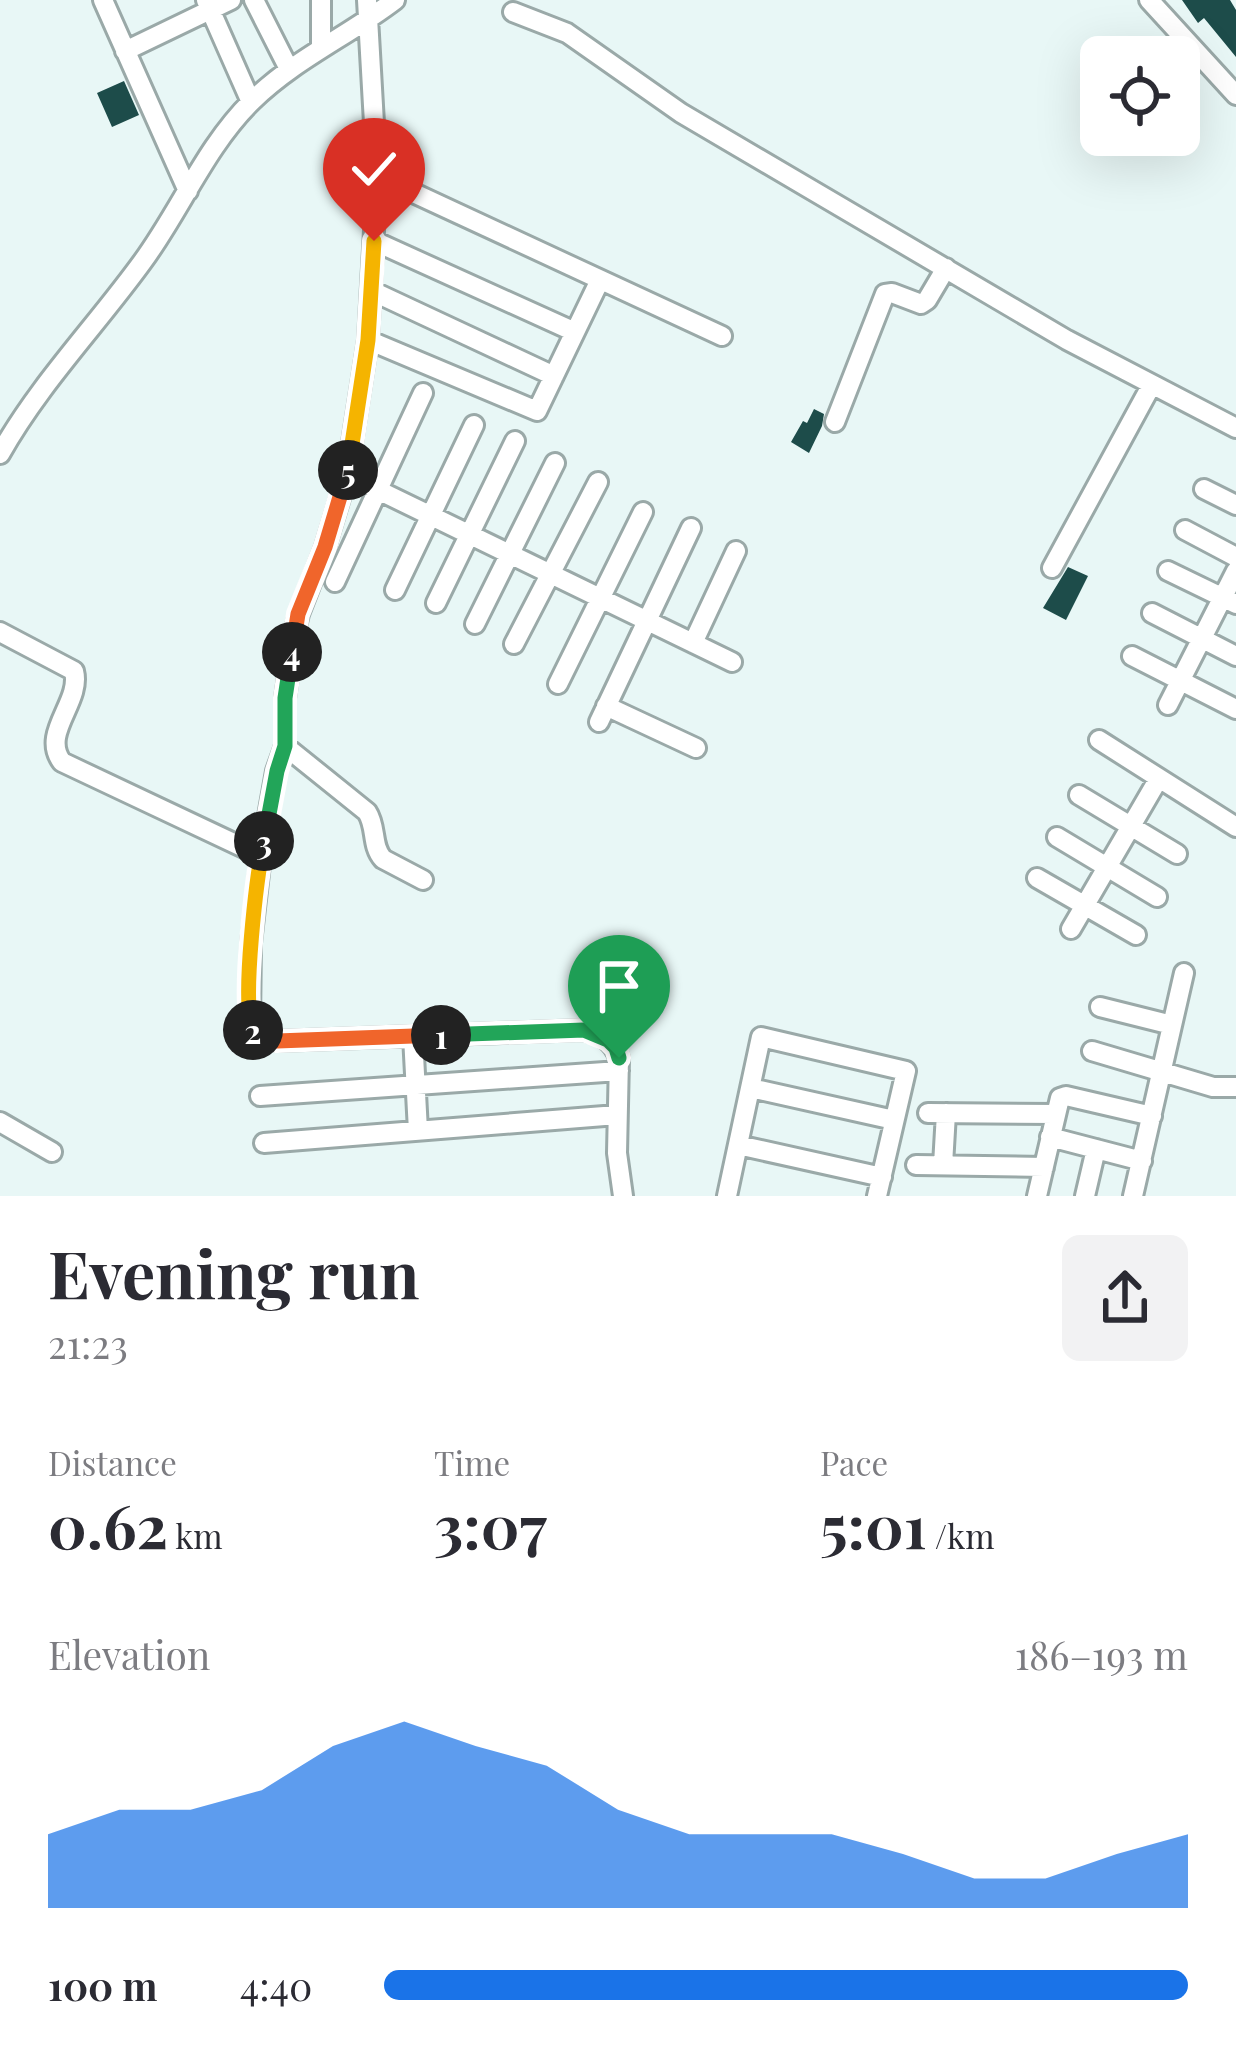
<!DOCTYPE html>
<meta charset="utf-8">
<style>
body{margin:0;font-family:"Playfair Display",serif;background:#f2f2f3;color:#2b2b33;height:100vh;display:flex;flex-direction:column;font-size:45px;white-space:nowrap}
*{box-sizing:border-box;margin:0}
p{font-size:39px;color:#7c7c81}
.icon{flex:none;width:66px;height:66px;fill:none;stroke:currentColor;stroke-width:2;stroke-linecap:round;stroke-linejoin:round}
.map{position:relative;height:1196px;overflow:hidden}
.sheet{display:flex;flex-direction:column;background:#fff;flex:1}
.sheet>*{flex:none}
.controls{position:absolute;left:1080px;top:36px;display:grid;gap:24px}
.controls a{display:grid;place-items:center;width:120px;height:120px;border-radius:18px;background:#fff;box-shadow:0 12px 48px #0002;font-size:60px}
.pin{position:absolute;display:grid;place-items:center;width:102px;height:102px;color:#fff;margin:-123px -51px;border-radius:50% 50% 50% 0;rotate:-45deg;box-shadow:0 0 12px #0007}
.pin .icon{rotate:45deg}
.km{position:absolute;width:60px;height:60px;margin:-30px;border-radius:50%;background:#222;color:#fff;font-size:33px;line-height:60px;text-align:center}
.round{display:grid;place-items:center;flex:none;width:126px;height:126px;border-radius:18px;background:#f2f2f3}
.headline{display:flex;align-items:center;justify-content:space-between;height:204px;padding:0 48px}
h1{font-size:66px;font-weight:700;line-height:90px}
.metrics{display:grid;grid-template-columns:repeat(3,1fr);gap:18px;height:204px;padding:12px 48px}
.metrics div{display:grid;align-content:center}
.metrics b{font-size:60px;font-weight:700}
.metrics small{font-size:33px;font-weight:400}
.metrics p{font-size:33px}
.chart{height:336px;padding:24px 48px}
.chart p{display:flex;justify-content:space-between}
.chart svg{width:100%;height:216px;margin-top:12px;fill:#1a73e8;opacity:.7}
ul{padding:0 48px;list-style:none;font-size:39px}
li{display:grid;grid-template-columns:192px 144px 1fr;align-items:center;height:90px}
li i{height:30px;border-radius:15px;background:#1a73e8}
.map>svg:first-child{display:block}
.building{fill:#1d4c4a}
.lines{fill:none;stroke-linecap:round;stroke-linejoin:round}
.minor-casing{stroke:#9aa9a8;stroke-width:24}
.minor{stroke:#fff;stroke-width:18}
.split-1-casing{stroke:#fff;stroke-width:24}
.split-2-casing{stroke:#fff;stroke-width:24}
.split-3-casing{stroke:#fff;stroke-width:24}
.split-4-casing{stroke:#fff;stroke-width:24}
.split-5-casing{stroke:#fff;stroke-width:24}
.split-6-casing{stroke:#fff;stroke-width:24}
.split-1{stroke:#22a559;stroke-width:15}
.split-2{stroke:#f0652b;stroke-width:15}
.split-3{stroke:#f5b400;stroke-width:15}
.split-4{stroke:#22a559;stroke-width:15}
.split-5{stroke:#f0652b;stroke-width:15}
.split-6{stroke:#f5b400;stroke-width:15}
</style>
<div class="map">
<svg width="1236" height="1196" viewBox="0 0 1236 1196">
<rect width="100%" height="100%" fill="#e8f7f6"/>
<!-- building -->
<path class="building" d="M1182,0H1230L1236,10V57L1204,18L1198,23Z
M124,81L139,115L112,127L97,93Z
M814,409L824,414L822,426L809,453L791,442L803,421L807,423Z
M1068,567L1088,576L1066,620L1043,608Z"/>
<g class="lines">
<!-- minor casing -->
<g class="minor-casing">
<path id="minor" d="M103,0L188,191
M206,0L251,102
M254,0L289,69
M321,0V46
M367,0L377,176L368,340L347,475L325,547L299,614L295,630L285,698V746L276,771L261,856L251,943L250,1024L259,1035L277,1041L583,1030C601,1034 613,1041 619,1058L617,1153L623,1196
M1149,0L1236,95
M513,12L567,33L681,113L817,193L1067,340L1236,428
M125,51L231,0
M377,176L722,336
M374,241L575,332
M372,291L554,376
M368,340L537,411L600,280
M835,422L885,294L892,293L921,304L927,300L946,268
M0,454C40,383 96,326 143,261C181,209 206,146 252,101C295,59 348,36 395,0
M347,475L732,662
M1204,489L1236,505
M1185,530L1236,557
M1052,568L1151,386
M1168,571L1236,604
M335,582L423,393
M395,590L474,425
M436,603L515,441
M1152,613L1236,656
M475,624L555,463
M0,632L74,671C82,702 40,733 62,762L261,856
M693,643L736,551
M514,644L598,482
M1132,656L1236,709
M558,684L643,512
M1168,705L1236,571
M606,706L696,748
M599,722L691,528
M1099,740L1236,827
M285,746L367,812C377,827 371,846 383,859L423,880
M1079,795L1177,854
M1057,837L1157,897
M1037,878L1136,935
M1071,929L1159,778
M1100,1007L1172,1025
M413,1036L418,1131
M1092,1051L1213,1087H1236
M751,1088L894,1120
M260,1096L619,1071
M928,1113L1056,1114
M0,1122L52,1152
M1050,1137L1142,1161
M264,1143L617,1115
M738,1145L882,1177
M916,1165L1044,1167
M943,1165L946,1113
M727,1196L761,1037L906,1071L877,1196
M1037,1196L1060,1098L1066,1096L1152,1116
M1085,1196L1096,1149
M1133,1196L1184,973"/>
</g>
<!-- minor -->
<use href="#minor" class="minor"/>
</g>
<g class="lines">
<!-- split-1 casing -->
<g class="split-1-casing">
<path id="split-1" d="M441,1035L584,1030L608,1040L616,1048L619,1058"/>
</g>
<!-- split-2 casing -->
<g class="split-2-casing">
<path id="split-2" d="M253,1030L259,1035L277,1041L441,1035"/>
</g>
<!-- split-3 casing -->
<g class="split-3-casing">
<path id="split-3" d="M253,1030C241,1002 257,875 264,841"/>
</g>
<!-- split-4 casing -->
<g class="split-4-casing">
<path id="split-4" d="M264,841L277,771L285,746V698L292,652"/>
</g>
<!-- split-5 casing -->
<g class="split-5-casing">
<path id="split-5" d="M292,652L298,614L325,547L348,470"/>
</g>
<!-- split-6 casing -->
<g class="split-6-casing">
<path id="split-6" d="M348,470L368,340L374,241"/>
</g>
<!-- split-1 -->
<use href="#split-1" class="split-1"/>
<!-- split-2 -->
<use href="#split-2" class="split-2"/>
<!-- split-3 -->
<use href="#split-3" class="split-3"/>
<!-- split-4 -->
<use href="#split-4" class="split-4"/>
<!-- split-5 -->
<use href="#split-5" class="split-5"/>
<!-- split-6 -->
<use href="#split-6" class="split-6"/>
</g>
</svg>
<div class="controls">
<a><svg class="icon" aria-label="locate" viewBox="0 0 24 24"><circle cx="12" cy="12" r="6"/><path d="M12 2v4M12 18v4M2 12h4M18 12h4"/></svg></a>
</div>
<div class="pin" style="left:619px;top:1058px;background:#1e9e55"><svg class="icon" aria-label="arrive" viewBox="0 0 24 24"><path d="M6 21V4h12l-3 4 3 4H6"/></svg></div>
<div class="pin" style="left:374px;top:241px;background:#d93025"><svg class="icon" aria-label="check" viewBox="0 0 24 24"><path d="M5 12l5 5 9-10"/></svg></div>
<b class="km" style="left:441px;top:1035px">1</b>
<b class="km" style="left:253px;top:1030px">2</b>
<b class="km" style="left:264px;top:841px">3</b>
<b class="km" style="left:292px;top:652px">4</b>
<b class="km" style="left:348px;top:470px">5</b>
</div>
<section class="sheet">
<div class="headline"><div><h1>Evening run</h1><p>21:23</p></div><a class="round"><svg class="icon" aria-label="share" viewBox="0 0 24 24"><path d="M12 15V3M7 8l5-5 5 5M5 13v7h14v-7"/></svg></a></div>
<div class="metrics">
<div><p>Distance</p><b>0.62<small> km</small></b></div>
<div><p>Time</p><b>3:07</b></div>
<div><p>Pace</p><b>5:01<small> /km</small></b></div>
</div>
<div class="chart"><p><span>Elevation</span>186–193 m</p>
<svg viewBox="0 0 160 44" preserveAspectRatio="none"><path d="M0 44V29L10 24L20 24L30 20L40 11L50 6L60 11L70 15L80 24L90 29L100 29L110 29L120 33L130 38L140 38L150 33L160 29V44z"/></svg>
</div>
<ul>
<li><b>100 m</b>4:40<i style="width:100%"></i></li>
</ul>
</section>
